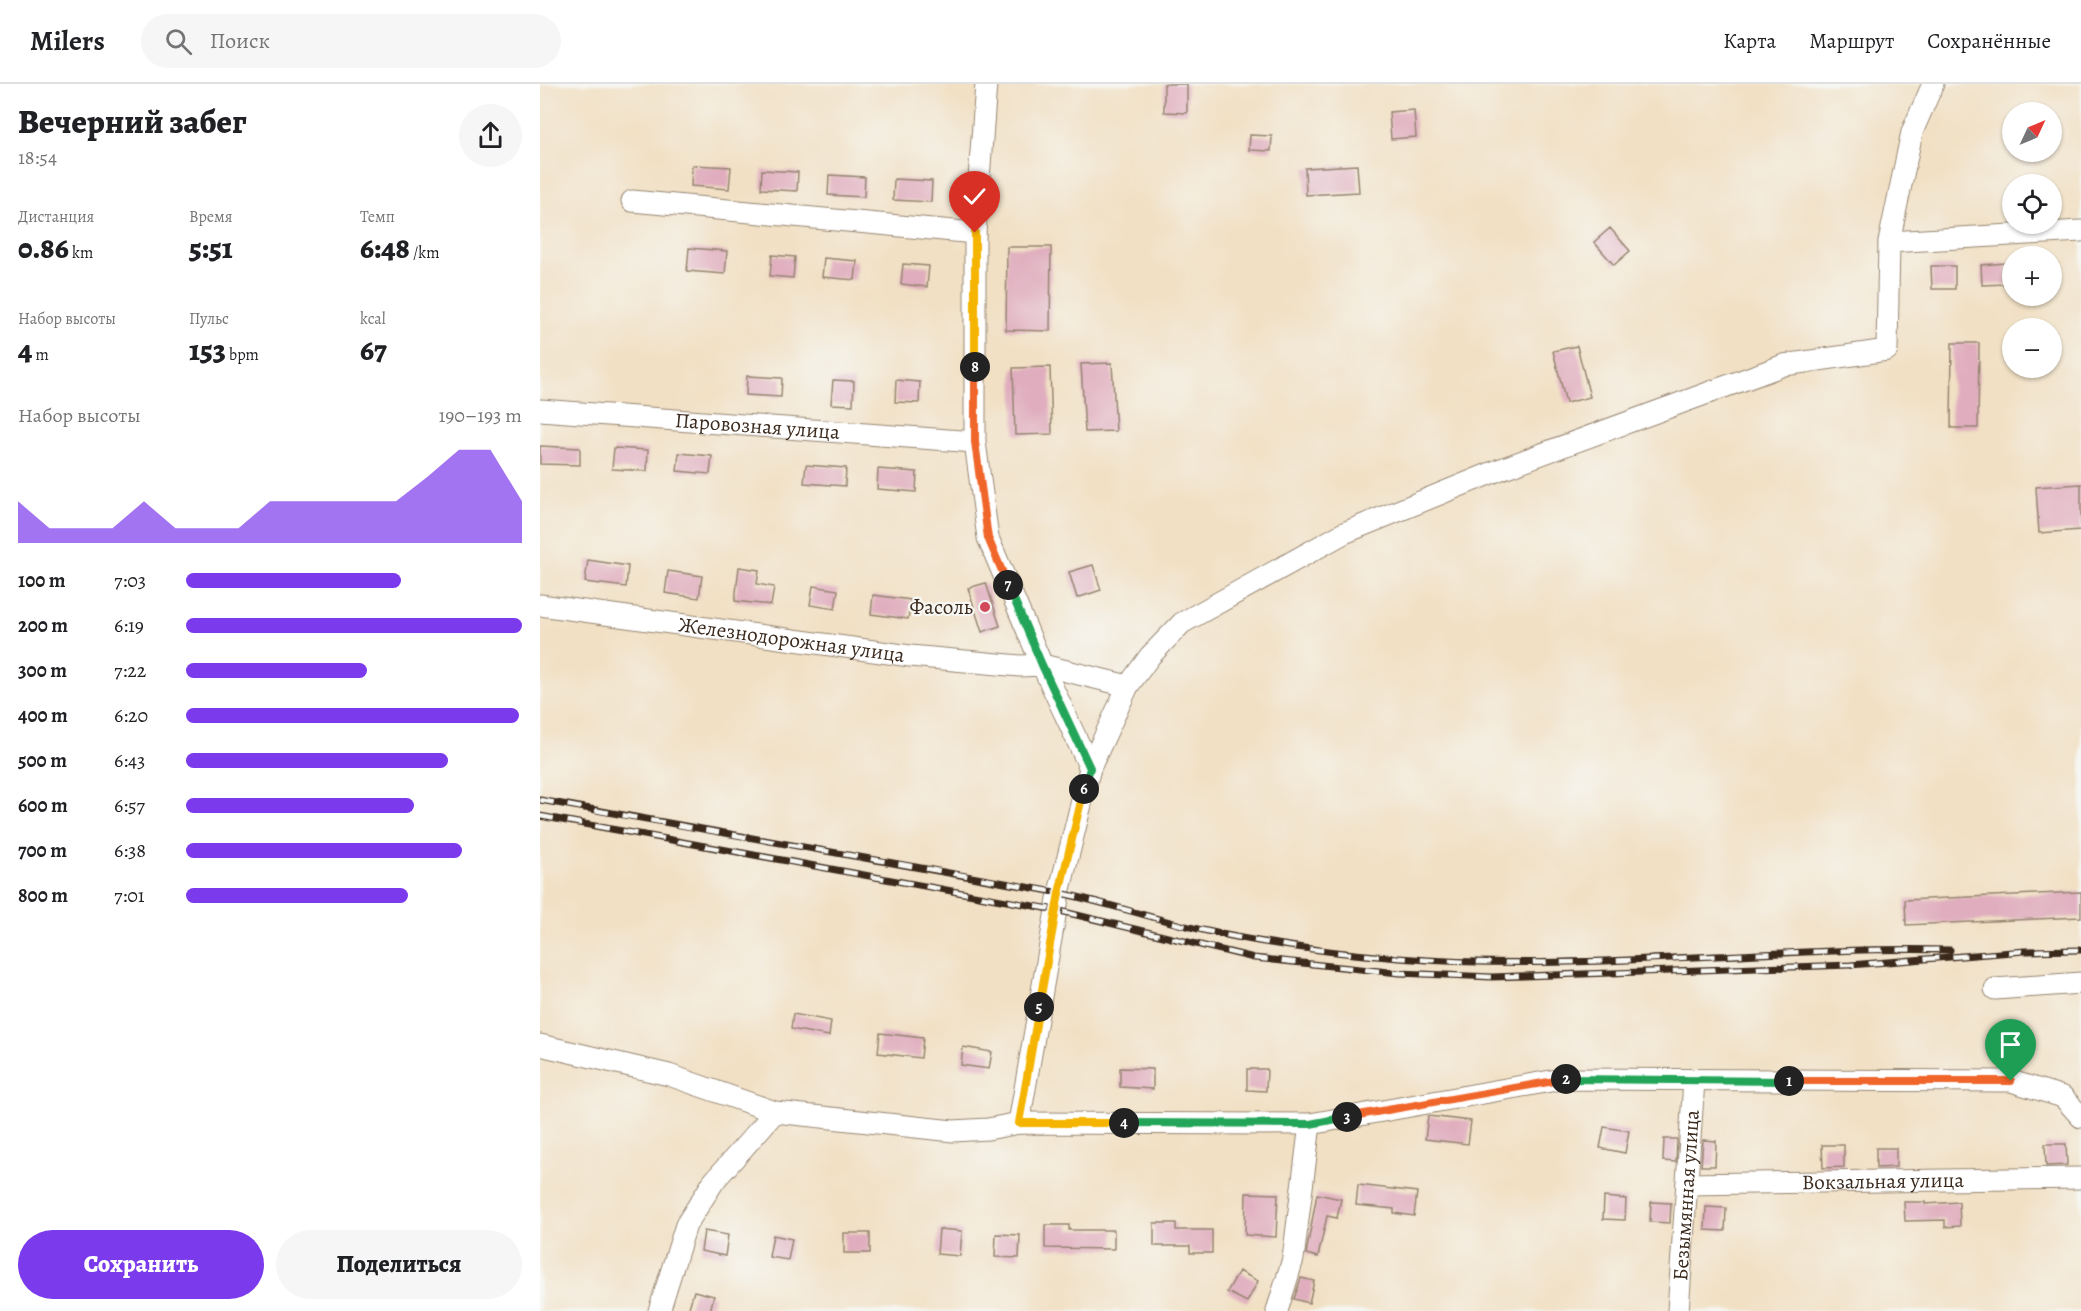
<!DOCTYPE html>
<html lang="ru">
<meta charset="utf-8">
<style>
body{margin:0;font-family:Alegreya,serif;background:#f6f6f6;color:#202124;height:100vh;display:flex;flex-direction:column;font-size:22px;white-space:nowrap}
*{box-sizing:border-box;margin:0}
p{font-size:20px;color:#757577}
.icon{flex:none;width:33px;height:33px;fill:none;stroke:currentColor;stroke-width:2;stroke-linecap:round;stroke-linejoin:round}
.map{position:relative;flex:1;overflow:hidden}
.drawer{display:flex;flex-direction:column;background:#fff;width:540px}
.drawer>*{flex:none}
.needle{width:39px;rotate:46deg}
.fabs{position:absolute;left:1462px;top:18px;display:grid;gap:12px}
.fabs a{display:grid;place-items:center;width:60px;height:60px;border-radius:50%;background:#fff;box-shadow:0 2px 4px #0004;font-size:30px}
.pin{position:absolute;display:grid;place-items:center;width:51px;height:51px;color:#fff;margin:-62px -26px;border-radius:50% 50% 50% 0;rotate:-45deg;box-shadow:0 0 6px #0007}
.pin .icon{rotate:45deg}
.km{position:absolute;width:30px;height:30px;margin:-15px;border-radius:50%;background:#222;color:#fff;font-size:16px;line-height:30px;text-align:center}
.round{display:grid;place-items:center;flex:none;width:63px;height:63px;border-radius:32px;background:#f6f6f6}
.head{display:flex;align-items:center;justify-content:space-between;height:102px;padding:0 18px}
h1{font-size:33px;font-weight:800;line-height:45px}
.metrics{display:grid;grid-template-columns:repeat(3,1fr);gap:9px;height:102px;padding:6px 18px}
.metrics div{display:grid;align-content:center}
.metrics b{font-size:30px;font-weight:800}
.metrics small{font-size:16px;font-weight:400}
.metrics p{font-size:16px}
.chart{height:168px;padding:12px 18px}
.chart p{display:flex;justify-content:space-between}
.chart svg{width:100%;height:108px;margin-top:6px;fill:#7c3aed;opacity:.7}
.action{display:flex;gap:12px;margin-top:auto;padding:12px 18px}
.action a{flex:1;height:69px;border-radius:36px;background:#7c3aed;color:#fff;font-size:24px;font-weight:800;line-height:69px;text-align:center}
.action a+a{background:#f6f6f6;color:#202124}
ul{padding:0 18px;list-style:none;font-size:20px}
li{display:grid;grid-template-columns:96px 72px 1fr;align-items:center;height:45px}
li i{height:15px;border-radius:8px;background:#7c3aed}
header{display:flex;align-items:center;gap:36px;box-sizing:border-box;height:84px;padding:0 30px;background:#fff;border-bottom:2px solid #e0e0e0}
header strong{font-size:28px}
nav{display:flex;gap:33px;margin-inline-start:auto;font-size:21px}
.search{width:420px;height:54px;background:#f6f6f6;display:flex;align-items:center;gap:15px;box-sizing:border-box;padding:0 21px;border-radius:33px;color:#757577;font-size:22px}
main{display:flex;flex:1;min-height:0}
.map>svg:first-child{display:block}
.building{fill:#e0adbe}
.lines{fill:none;stroke-linecap:round;stroke-linejoin:round}
.minor-casing{stroke:#968571;stroke-width:23}
.minor{stroke:#fff;stroke-width:21}
.rail-casing{stroke:#3b2a1e;stroke-width:7}
.rail{stroke:#f6f6f2;stroke-width:4.5;stroke-dasharray:14;stroke-linecap:butt}
.split-1-casing{stroke:#fff;stroke-width:12}
.split-2-casing{stroke:#fff;stroke-width:12}
.split-3-casing{stroke:#fff;stroke-width:12}
.split-4-casing{stroke:#fff;stroke-width:12}
.split-5-casing{stroke:#fff;stroke-width:12}
.split-6-casing{stroke:#fff;stroke-width:12}
.split-7-casing{stroke:#fff;stroke-width:12}
.split-8-casing{stroke:#fff;stroke-width:12}
.split-9-casing{stroke:#fff;stroke-width:12}
.split-1{stroke:#f0652b;stroke-width:8}
.split-2{stroke:#22a559;stroke-width:8}
.split-3{stroke:#f0652b;stroke-width:8}
.split-4{stroke:#22a559;stroke-width:8}
.split-5{stroke:#f5b400;stroke-width:8}
.split-6{stroke:#f5b400;stroke-width:8}
.split-7{stroke:#22a559;stroke-width:8}
.split-8{stroke:#f0652b;stroke-width:8}
.split-9{stroke:#f5b400;stroke-width:8}
.poi-dot{fill:#d1495b;stroke:#f6f6f2;stroke-width:2}
.labels{text-anchor:middle;dominant-baseline:central;stroke-width:4.5;stroke-linejoin:round;paint-order:stroke}
.street-label{font-size:21px;fill:#3b2a1e;stroke:#f6f6f2}
.poi-label{font-size:21px;fill:#3b2a1e;stroke:#f6f6f2;text-anchor:end}
</style>
<header>
<strong>Milers</strong>
<div class="search"><svg class="icon" aria-label="search" viewBox="0 0 24 24"><circle cx="10" cy="10" r="6"/><path d="M15 15l6 6"/></svg>Поиск</div>
<nav><a>Карта</a><a>Маршрут</a><a>Сохранённые</a></nav>
</header>
<main>
<section class="drawer">
<div class="head"><div><h1>Вечерний забег</h1><p>18:54</p></div><a class="round"><svg class="icon" aria-label="share" viewBox="0 0 24 24"><path d="M12 15V3M7 8l5-5 5 5M5 13v7h14v-7"/></svg></a></div>
<div class="metrics">
<div><p>Дистанция</p><b>0.86<small> km</small></b></div>
<div><p>Время</p><b>5:51</b></div>
<div><p>Темп</p><b>6:48<small> /km</small></b></div>
</div>
<div class="metrics">
<div><p>Набор высоты</p><b>4<small> m</small></b></div>
<div><p>Пульс</p><b>153<small> bpm</small></b></div>
<div><p>kcal</p><b>67</b></div>
</div>
<div class="chart"><p><span>Набор высоты</span>190–193 m</p>
<svg viewBox="0 0 160 44" preserveAspectRatio="none"><path d="M0 44V27L10 38L20 38L30 38L40 27L50 38L60 38L70 38L80 27L90 27L100 27L110 27L120 27L130 17L140 6L150 6L160 27V44z"/></svg>
</div>
<ul>
<li><b>100 m</b>7:03<i style="width:64%"></i></li>
<li><b>200 m</b>6:19<i style="width:100%"></i></li>
<li><b>300 m</b>7:22<i style="width:54%"></i></li>
<li><b>400 m</b>6:20<i style="width:99%"></i></li>
<li><b>500 m</b>6:43<i style="width:78%"></i></li>
<li><b>600 m</b>6:57<i style="width:68%"></i></li>
<li><b>700 m</b>6:38<i style="width:82%"></i></li>
<li><b>800 m</b>7:01<i style="width:66%"></i></li>
</ul>
<div class="action"><a>Сохранить</a><a>Поделиться</a></div>
</section>
<div class="map">
<svg width="1541" height="1227" viewBox="0 0 1541 1227">
<rect width="100%" height="100%" fill="#f6f6f2"/>
<filter id="ink" filterUnits="userSpaceOnUse"><feTurbulence type="fractalNoise" baseFrequency=".0167" numOctaves="2"/><feDisplacementMap in="SourceGraphic" scale="12" xChannelSelector="R" yChannelSelector="G"/><feConvolveMatrix kernelMatrix="1 2 1 2 8 2 1 2 1" color-interpolation-filters="sRGB"/></filter>
<filter id="wash" filterUnits="userSpaceOnUse"><feTurbulence type="fractalNoise" baseFrequency=".008" numOctaves="4" result="noise"/><feDisplacementMap in="SourceGraphic" scale="24" xChannelSelector="R" yChannelSelector="G"/><feGaussianBlur stdDeviation="1.35" result="paint"/><feColorMatrix in="noise" values="0 0 0 0 0 0 0 0 0 0 0 0 0 0 0 0 0 1.4 0 .05"/><feComposite in="paint" operator="in"/></filter>
<g filter="url(#wash)">
<rect width="100%" height="100%" fill="#f1e0c4"/>
<g id="blocks">
<!-- building -->
<path class="building" d="M624,0H647V29L624,28Z
M874,26L876,53L851,55L849,28Z
M710,51L732,52L731,67L709,66Z
M152,81L191,83L189,105L151,102Z
M817,81L819,108L766,111L765,84Z
M222,86L258,88L257,107L221,105Z
M289,91L325,93L324,113L288,111Z
M354,95L392,97L391,118L353,116Z
M1070,144L1090,167L1074,181L1054,158Z
M467,163H511L510,247L466,246Z
M149,164L187,167L185,190L147,187Z
M232,171L255,173L253,194L230,192Z
M284,174L317,177L315,196L282,193Z
M1466,179L1467,200L1442,201L1441,181Z
M363,180L389,182L387,203L361,200Z
M1391,182H1415V205H1392Z
M1412,259H1439L1438,344H1411Z
M1037,262L1050,313L1026,319L1013,267Z
M572,279L576,347L545,348L541,280Z
M510,283L512,350L475,351L473,284Z
M207,292L242,294L241,313L206,311Z
M293,296L314,297L313,321L291,320Z
M356,296L380,298L379,319L355,318Z
M0,362L40,364V381L0,380Z
M74,364L108,366L107,387L72,385Z
M139,369L172,372L170,390L137,387Z
M266,381L306,384L305,402L264,399Z
M338,385L377,388L376,408L337,405Z
M1541,400V446L1499,449L1496,403Z
M48,476L88,482L86,503L45,498Z
M553,481L561,506L537,514L529,488Z
M199,483L219,486L217,500L234,503L231,521L195,517Z
M128,487L162,492L159,514L125,509Z
M446,499L460,542L442,548L428,504Z
M273,502L298,506L295,525L270,521Z
M333,511L371,516L368,535L331,530Z
M1541,808V833L1366,841L1365,816Z
M253,930L291,937L289,952L251,945Z
M340,949L383,954L381,974L338,969Z
M423,963L452,968L449,985L421,981Z
M580,984L613,985V1005L580,1003Z
M707,985H727L726,1007L707,1006Z
M888,1032L931,1037L928,1060L885,1055Z
M1064,1043L1089,1047L1085,1069L1060,1064Z
M1124,1055H1137L1136,1078L1123,1077Z
M1163,1056L1176,1057L1175,1082H1161Z
M1505,1060H1526L1527,1081L1506,1082Z
M1282,1061H1304V1083L1283,1084Z
M1336,1064H1356V1083L1336,1084Z
M818,1101L877,1108L874,1132L854,1129V1125L816,1121Z
M706,1109L738,1110L736,1153L705,1151Z
M777,1110L801,1115L797,1134L787,1132L778,1173L766,1170Z
M1064,1113L1086,1115L1085,1136L1063,1135Z
M1111,1118L1131,1119L1130,1139L1110,1138Z
M1364,1118H1385V1120L1419,1118L1420,1142L1405,1143V1136L1365,1137Z
M1166,1123L1186,1124L1185,1147L1165,1146Z
M614,1139H636V1146H672V1169H650V1162H614Z
M505,1141H529V1146H574V1165L505,1164Z
M399,1145L422,1147L420,1172L397,1170Z
M164,1147L188,1151L185,1172L161,1167Z
M304,1149H330V1169H304Z
M456,1150L480,1151L479,1174L455,1173Z
M233,1151L252,1155L248,1176L229,1173Z
M699,1187L718,1197L707,1218L687,1208Z
M761,1194L774,1197L769,1219L754,1215Z
M154,1207L174,1212L170,1227H148Z"/>
</g>
</g>
<g filter="url(#ink)">
<use href="#blocks" fill-opacity="0" stroke="#968571" stroke-width="1.5"/>
<g class="lines">
<!-- minor casing -->
<g class="minor-casing">
<g id="minor">
<path d="M446,0L435,149V358L448,454L502,581L550,684"/>
<path d="M92,117L435,149"/>
<path d="M1349,158L1541,147"/>
<path id="s1" d="M0,326L435,358"/>
<path id="s2" d="M0,521L370,572L480,582L502,581L588,602"/>
<path d="M1455,905L1541,899"/>
<path d="M0,961L129,991L235,1028L413,1047L448,1045L479,1039L770,1040L1022,995L1471,997L1523,1013L1541,1033"/>
<path d="M479,1039L519,809L550,684L588,602L610,572L642,539L804,449L961,385L1244,281L1347,266L1349,158L1372,48L1393,0"/>
<path id="s3" d="M1147,1100L1541,1094"/>
<path d="M119,1227L146,1141L174,1097L235,1028"/>
<path d="M737,1227L753,1175L770,1040"/>
<path id="s4" d="M1138,1227L1154,997"/>
</g>
</g>
<!-- minor -->
<use href="#minor" class="minor"/>
<!-- rail casing -->
<g class="rail-casing">
<path id="rail" d="M0,716C171,748 343,776 515,808C566,818 616,836 667,847C730,861 795,869 859,874C1042,889 1226,862 1410,866
M0,732L516,826L714,874L859,889L952,893L1310,881L1485,867L1541,866"/>
</g>
<!-- rail -->
<use href="#rail" class="rail"/>
</g>
</g>
<g class="lines" filter="url(#ink)">
<!-- split-1 casing -->
<g class="split-1-casing">
<path id="split-1" d="M1249,997H1471"/>
</g>
<!-- split-2 casing -->
<g class="split-2-casing">
<path id="split-2" d="M1026,995L1249,997"/>
</g>
<!-- split-3 casing -->
<g class="split-3-casing">
<path id="split-3" d="M807,1033L1026,995"/>
</g>
<!-- split-4 casing -->
<g class="split-4-casing">
<path id="split-4" d="M584,1039L770,1040L807,1033"/>
</g>
<!-- split-5 casing -->
<g class="split-5-casing">
<path id="split-5" d="M499,923L479,1039H584"/>
</g>
<!-- split-6 casing -->
<g class="split-6-casing">
<path id="split-6" d="M499,923L519,809L544,705"/>
</g>
<!-- split-7 casing -->
<g class="split-7-casing">
<path id="split-7" d="M468,501L502,581L550,684L544,705"/>
</g>
<!-- split-8 casing -->
<g class="split-8-casing">
<path id="split-8" d="M435,283V358L448,454L468,501"/>
</g>
<!-- split-9 casing -->
<g class="split-9-casing">
<path id="split-9" d="M435,149V283"/>
</g>
<!-- split-1 -->
<use href="#split-1" class="split-1"/>
<!-- split-2 -->
<use href="#split-2" class="split-2"/>
<!-- split-3 -->
<use href="#split-3" class="split-3"/>
<!-- split-4 -->
<use href="#split-4" class="split-4"/>
<!-- split-5 -->
<use href="#split-5" class="split-5"/>
<!-- split-6 -->
<use href="#split-6" class="split-6"/>
<!-- split-7 -->
<use href="#split-7" class="split-7"/>
<!-- split-8 -->
<use href="#split-8" class="split-8"/>
<!-- split-9 -->
<use href="#split-9" class="split-9"/>
</g>
<!-- markers -->
<circle class="poi-dot" cx="445" cy="523" r="6"/>
<g class="labels">
<!-- street labels -->
<g class="street-label">
<text stroke="none"><textPath href="#s1" startOffset="218">Паровозная улица</textPath></text>
<text stroke="none"><textPath href="#s2" startOffset="254">Железнодорожная улица</textPath></text>
<text stroke="none"><textPath href="#s3" startOffset="196">Вокзальная улица</textPath></text>
<text stroke="none"><textPath href="#s4" startOffset="116">Безымянная улица</textPath></text>
</g>
<!-- poi labels -->
<g class="poi-label">
<text x="433" y="523">Фасоль</text>
</g>
</g>
</svg>
<div class="fabs">
<a><svg class="needle" viewBox="-14 -14 28 28"><path d="M0-13l5 13h-10z" fill="#e53935"/><path d="M0 13l5-13h-10z" fill="#757577"/></svg></a>
<a><svg class="icon" aria-label="locate" viewBox="0 0 24 24"><circle cx="12" cy="12" r="6"/><path d="M12 2v4M12 18v4M2 12h4M18 12h4"/></svg></a>
<a>+</a>
<a>−</a>
</div>
<div class="pin" style="left:1471px;top:997px;background:#1e9e55"><svg class="icon" aria-label="arrive" viewBox="0 0 24 24"><path d="M6 21V4h12l-3 4 3 4H6"/></svg></div>
<div class="pin" style="left:435px;top:149px;background:#d93025"><svg class="icon" aria-label="check" viewBox="0 0 24 24"><path d="M5 12l5 5 9-10"/></svg></div>
<b class="km" style="left:1249px;top:997px">1</b>
<b class="km" style="left:1026px;top:995px">2</b>
<b class="km" style="left:807px;top:1033px">3</b>
<b class="km" style="left:584px;top:1039px">4</b>
<b class="km" style="left:499px;top:923px">5</b>
<b class="km" style="left:544px;top:705px">6</b>
<b class="km" style="left:468px;top:501px">7</b>
<b class="km" style="left:435px;top:283px">8</b>
</div>
</main>
